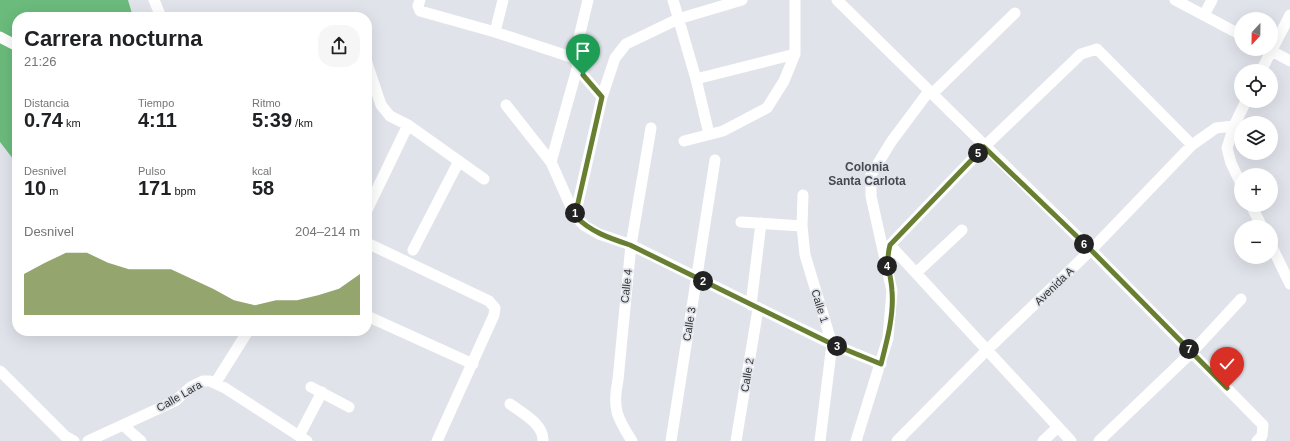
<!DOCTYPE html>
<html lang="es">
<meta charset="utf-8">
<style>
body{margin:0;font-family:Helvetica,sans-serif;background:#f6f6f6;color:#202124;height:100vh;display:flex;flex-direction:column;font-size:15px;white-space:nowrap}
*{box-sizing:border-box;margin:0}
p{font-size:13px;color:#757577}
.icon{flex:none;width:22px;height:22px;fill:none;stroke:currentColor;stroke-width:2;stroke-linecap:round;stroke-linejoin:round}
.map{position:relative;flex:1;overflow:hidden}
.details{position:absolute;left:12px;top:12px;width:360px;height:324px;display:flex;flex-direction:column;background:#fff;border-radius:16px;box-shadow:0 4px 16px #0002}
.details>*{flex:none}
.needle{width:26px;rotate:202deg}
.controls{position:absolute;left:1234px;top:12px;display:grid;gap:8px}
.controls a{display:grid;place-items:center;width:44px;height:44px;border-radius:50%;background:#fff;box-shadow:0 4px 16px #0002;font-size:20px}
.pin{position:absolute;display:grid;place-items:center;width:34px;height:34px;color:#fff;margin:-41px -17px;border-radius:50% 50% 50% 0;rotate:-45deg;box-shadow:0 0 4px #0007}
.pin .icon{rotate:45deg}
.km{position:absolute;width:20px;height:20px;margin:-10px;border-radius:50%;background:#222;color:#fff;font-size:11px;line-height:20px;text-align:center}
.round{display:grid;place-items:center;flex:none;width:42px;height:42px;border-radius:16px;background:#f6f6f6}
.head{display:flex;align-items:center;justify-content:space-between;height:68px;padding:0 12px}
h1{font-size:22px;font-weight:700;line-height:30px}
.stats{display:grid;grid-template-columns:repeat(3,1fr);gap:6px;height:68px;padding:4px 12px}
.stats div{display:grid;align-content:center}
.stats b{font-size:20px;font-weight:700}
.stats small{font-size:11px;font-weight:400}
.stats p{font-size:11px}
.chart{height:112px;padding:8px 12px}
.chart p{display:flex;justify-content:space-between}
.chart svg{width:100%;height:72px;margin-top:4px;fill:#687f32;opacity:.7}
.map>svg:first-child{display:block}
.forest{fill:#6bbb7c}
.lines{fill:none;stroke-linecap:round;stroke-linejoin:round}
.minor{stroke:#fff;stroke-width:11}
.route-casing{stroke:#fff;stroke-width:8}
.route{stroke:#687f32;stroke-width:5}
.labels{text-anchor:middle;dominant-baseline:central;stroke-width:3.5;stroke-linejoin:round;paint-order:stroke}
.street-label{font-size:11px;fill:#313235;stroke:#e0e3ea}
.neighbourhood-label{font-size:12px;font-weight:bold;fill:#474950;stroke:#e0e3ea}
</style>
<div class="map">
<svg width="1290" height="441" viewBox="0 0 1290 441">
<rect width="100%" height="100%" fill="#e0e3ea"/>
<!-- forest -->
<path class="forest" d="M0,0H128L133,17H17V164L0,142Z"/>
<g class="lines">
<!-- minor -->
<path class="minor" d="M154,0L161,17
M420,0L418,6L420,11L495,32L574,58L583,75L602,97L575,216
M673,0L696,79L709,134
M837,0L1091,250L1263,425L1262,436L1257,441
M1175,0L1241,35
M1204,15L1212,0
M495,32L503,0
M0,37L17,46
M1268,49L1290,61
M574,58L588,0
M367,63L381,105L390,116L408,125L484,179
M1261,71L1290,15
M696,79L795,54
M932,94L1015,13
M602,97L615,58L626,44L678,19L742,0
M506,105L551,162L575,216L585,226L599,234L631,245L832,344L881,364
M684,141L723,131L767,108L784,81L795,54V0
M551,162L578,65
M1241,184L1231,163L1227,148L1234,126L1246,101
M803,195L802,226L805,255L832,344L820,441
M1251,205L1262,227
M367,210L408,125
M741,222L802,226
M367,243L489,301L495,308L494,315L437,441
M890,245L1071,441
M1271,245L1290,284
M413,250L459,161
M887,267L890,245L984,147L1081,54L1097,49L1192,145
M916,273L962,230
M751,305L761,223
M367,316L473,364
M0,371L65,436L74,441
M216,382L248,331
M311,387L349,407
M510,404C522,413 544,424 543,441
M124,426L141,441
M299,436L322,392
M88,441L175,401L191,387L203,381H210L225,388L307,441
M632,441C617,418 612,408 618,380L631,245L651,128
M671,441L715,160
M736,441L758,309
M856,441L888,338L892,291L871,196V175L891,142L929,91
M897,441L987,350L1091,250L1192,145L1216,128L1234,126
M1043,441L1058,427
M1099,441L1192,352L1241,299"/>
</g>
<g class="lines">
<!-- route casing -->
<g class="route-casing">
<path id="route" d="M583,75L602,97L575,216C591,232 609,238 630,245L832,344L881,364C887,341 894,315 892,291C891,273 885,264 890,245L984,147L1091,250L1227,388"/>
</g>
<!-- route -->
<use href="#route" class="route"/>
</g>
<g class="labels">
<!-- street labels -->
<g class="street-label">
<text transform="translate(626 286) rotate(-84)">Calle 4</text>
<text transform="translate(1054 286) rotate(-44)">Avenida A</text>
<text transform="translate(820 306) rotate(73)">Calle 1</text>
<text transform="translate(689 324) rotate(-81)">Calle 3</text>
<text transform="translate(747 375) rotate(-81)">Calle 2</text>
<text transform="translate(179 396) rotate(-30)">Calle Lara</text>
</g>
<!-- neighbourhood labels -->
<g class="neighbourhood-label">
<text x="867" y="167">Colonia<tspan x="867" dy="14">Santa Carlota</tspan></text>
</g>
</g>
</svg>
<div class="controls">
<a><svg class="needle" viewBox="-14 -14 28 28"><path d="M0-13l5 13h-10z" fill="#e53935"/><path d="M0 13l5-13h-10z" fill="#757577"/></svg></a>
<a><svg class="icon" aria-label="locate" viewBox="0 0 24 24"><circle cx="12" cy="12" r="6"/><path d="M12 2v4M12 18v4M2 12h4M18 12h4"/></svg></a>
<a><svg class="icon" aria-label="layers" viewBox="0 0 24 24"><path d="M12 4l9 5-9 5-9-5zM3 14l9 5 9-5"/></svg></a>
<a>+</a>
<a>−</a>
</div>
<div class="pin" style="left:583px;top:75px;background:#1e9e55"><svg class="icon" aria-label="arrive" viewBox="0 0 24 24"><path d="M6 21V4h12l-3 4 3 4H6"/></svg></div>
<div class="pin" style="left:1227px;top:388px;background:#d93025"><svg class="icon" aria-label="check" viewBox="0 0 24 24"><path d="M5 12l5 5 9-10"/></svg></div>
<b class="km" style="left:575px;top:213px">1</b>
<b class="km" style="left:703px;top:281px">2</b>
<b class="km" style="left:837px;top:346px">3</b>
<b class="km" style="left:887px;top:266px">4</b>
<b class="km" style="left:978px;top:153px">5</b>
<b class="km" style="left:1084px;top:244px">6</b>
<b class="km" style="left:1189px;top:349px">7</b>
<section class="details">
<div class="head"><div><h1>Carrera nocturna</h1><p>21:26</p></div><a class="round"><svg class="icon" aria-label="share" viewBox="0 0 24 24"><path d="M12 15V3M7 8l5-5 5 5M5 13v7h14v-7"/></svg></a></div>
<div class="stats">
<div><p>Distancia</p><b>0.74<small> km</small></b></div>
<div><p>Tiempo</p><b>4:11</b></div>
<div><p>Ritmo</p><b>5:39<small> /km</small></b></div>
</div>
<div class="stats">
<div><p>Desnivel</p><b>10<small> m</small></b></div>
<div><p>Pulso</p><b>171<small> bpm</small></b></div>
<div><p>kcal</p><b>58</b></div>
</div>
<div class="chart"><p><span>Desnivel</span>204–214 m</p>
<svg viewBox="0 0 160 44" preserveAspectRatio="none"><path d="M0 44V19L10 12L20 6L30 6L40 12L50 16L60 16L70 16L80 22L90 28L100 35L110 38L120 35L130 35L140 32L150 28L160 19V44z"/></svg>
</div>
</section>
</div>
